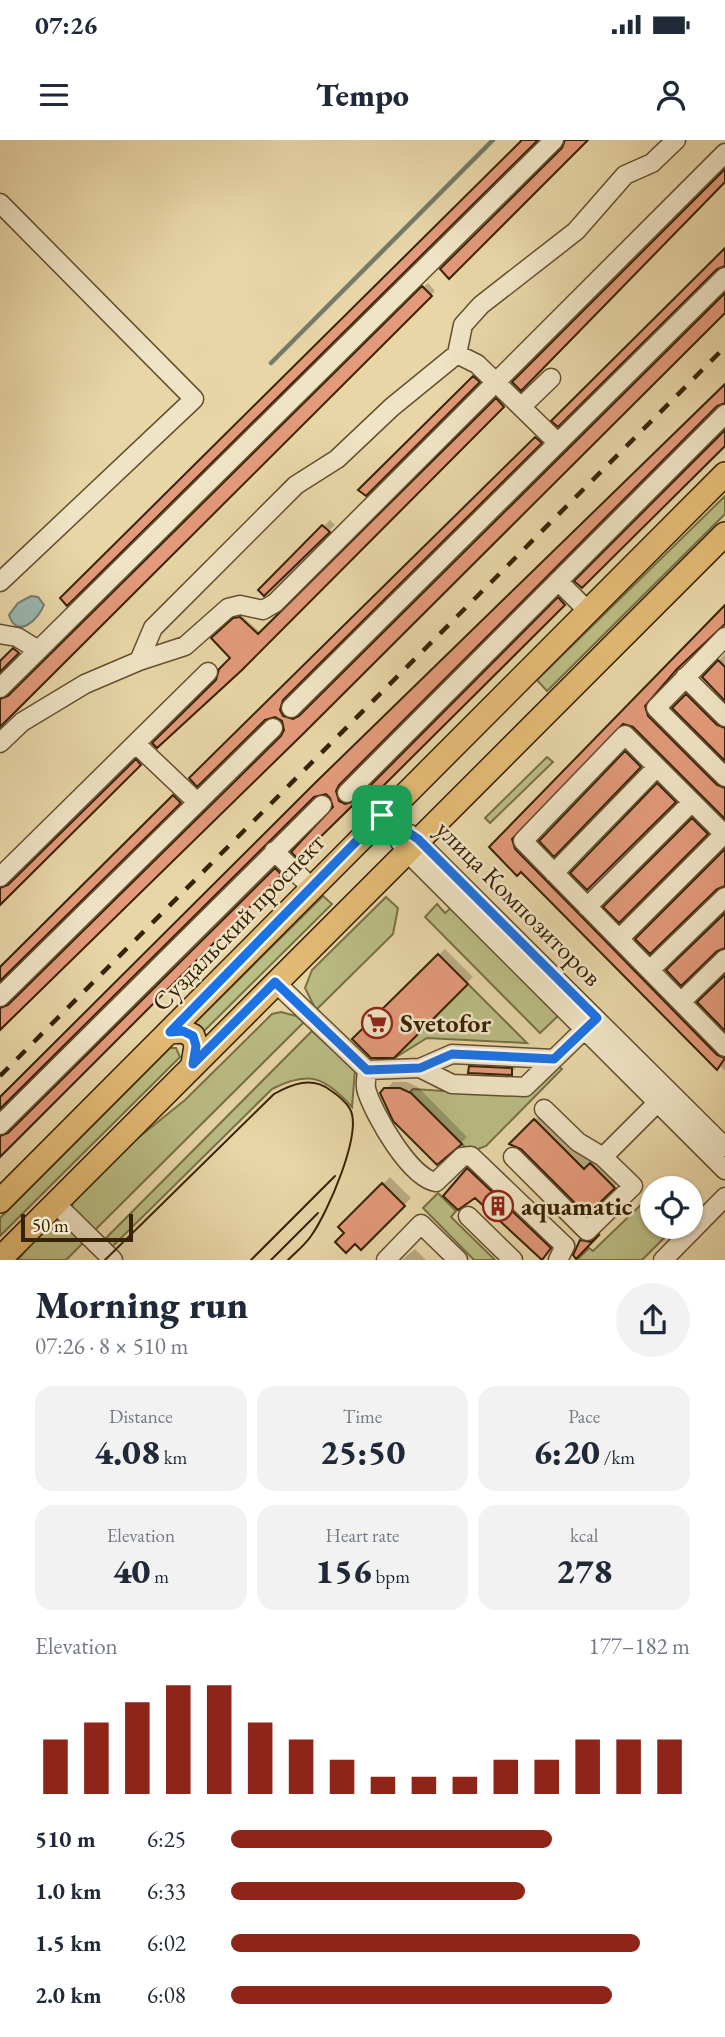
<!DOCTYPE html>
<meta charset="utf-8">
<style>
body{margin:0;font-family:"EB Garamond",serif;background:#f2f2f3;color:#1f2937;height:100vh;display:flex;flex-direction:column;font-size:26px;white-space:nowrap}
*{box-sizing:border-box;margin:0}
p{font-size:23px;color:#747a83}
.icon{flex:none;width:38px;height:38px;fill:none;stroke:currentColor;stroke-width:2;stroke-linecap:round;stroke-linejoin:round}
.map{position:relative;height:1120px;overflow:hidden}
.drawer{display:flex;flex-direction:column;background:#fff;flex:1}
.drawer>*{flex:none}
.buttons{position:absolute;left:640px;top:1036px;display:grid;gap:14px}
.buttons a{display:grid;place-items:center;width:63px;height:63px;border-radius:50%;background:#fff;box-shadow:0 2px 5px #0004;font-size:35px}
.scale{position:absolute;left:21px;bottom:18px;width:112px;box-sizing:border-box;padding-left:7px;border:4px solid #382205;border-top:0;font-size:19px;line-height:24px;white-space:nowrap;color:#382205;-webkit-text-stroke:5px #f0e4c6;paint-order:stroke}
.pin{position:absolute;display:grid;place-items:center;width:60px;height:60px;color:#fff;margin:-30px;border-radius:14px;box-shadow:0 4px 10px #0006}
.round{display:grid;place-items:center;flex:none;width:74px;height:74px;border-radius:37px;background:#f2f2f3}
.summary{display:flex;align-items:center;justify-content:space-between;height:119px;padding:0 35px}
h1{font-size:38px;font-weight:800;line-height:52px}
.figures{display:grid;grid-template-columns:repeat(3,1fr);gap:10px;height:119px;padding:7px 35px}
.figures div{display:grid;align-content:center;border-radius:18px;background:#f2f2f3;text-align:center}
.figures b{font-size:35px;font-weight:800}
.figures small{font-size:19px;font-weight:400}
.figures p{font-size:19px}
.chart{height:196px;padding:14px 35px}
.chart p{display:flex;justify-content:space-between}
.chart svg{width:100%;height:126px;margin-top:7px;stroke:#8f2418;stroke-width:6}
ul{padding:0 35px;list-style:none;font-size:23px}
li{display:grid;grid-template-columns:112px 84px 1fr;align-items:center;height:52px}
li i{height:18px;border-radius:9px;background:#8f2418}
.status{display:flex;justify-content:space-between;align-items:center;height:49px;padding:0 35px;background:#fff;direction:ltr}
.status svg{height:19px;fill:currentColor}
header{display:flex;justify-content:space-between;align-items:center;height:91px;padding:0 35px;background:#fff;font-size:32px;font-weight:800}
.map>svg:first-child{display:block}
.green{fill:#babd84;stroke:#797044;stroke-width:2}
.water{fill:#99b7b1;stroke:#727b6c;stroke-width:2}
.shadow{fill:#0003}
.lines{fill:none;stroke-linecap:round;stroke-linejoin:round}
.stream{stroke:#727b6c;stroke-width:4.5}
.building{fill:#e39a7a;stroke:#382205;stroke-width:2}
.minor-casing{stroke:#644f2e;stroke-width:21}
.major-casing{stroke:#382205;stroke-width:26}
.minor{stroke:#f0e4c6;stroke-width:18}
.major{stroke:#e4bb74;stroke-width:23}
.tram{stroke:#382205;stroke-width:2}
.rail{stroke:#382205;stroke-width:4.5;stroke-dasharray:12 12;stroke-linecap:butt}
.route-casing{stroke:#fff;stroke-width:14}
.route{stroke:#1a73e8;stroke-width:9}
.labels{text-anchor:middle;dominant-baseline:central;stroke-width:5;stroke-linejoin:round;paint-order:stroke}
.street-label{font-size:26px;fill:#382205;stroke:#f0e4c6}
.poi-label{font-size:26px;font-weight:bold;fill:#382205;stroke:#f0e4c6;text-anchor:start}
</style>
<div class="status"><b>07:26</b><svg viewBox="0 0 49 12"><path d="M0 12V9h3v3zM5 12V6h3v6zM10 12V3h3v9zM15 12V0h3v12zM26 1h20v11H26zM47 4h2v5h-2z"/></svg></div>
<header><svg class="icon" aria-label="menu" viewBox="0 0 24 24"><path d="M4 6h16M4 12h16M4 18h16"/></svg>Tempo<svg class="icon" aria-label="person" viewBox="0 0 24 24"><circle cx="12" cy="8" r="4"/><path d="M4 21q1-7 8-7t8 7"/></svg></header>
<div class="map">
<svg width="725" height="1120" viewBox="0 0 725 1120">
<rect width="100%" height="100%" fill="#e8d6a7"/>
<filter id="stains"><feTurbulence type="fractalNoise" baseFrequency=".00286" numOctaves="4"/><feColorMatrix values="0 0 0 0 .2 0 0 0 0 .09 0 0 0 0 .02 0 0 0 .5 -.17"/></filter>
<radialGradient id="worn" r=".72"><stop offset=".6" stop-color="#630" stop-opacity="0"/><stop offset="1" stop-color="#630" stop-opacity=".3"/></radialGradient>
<!-- green -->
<path class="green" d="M725,356V374L547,551L537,540Z
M547,617L553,622L490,683L485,678Z
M323,756L332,764L202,893L199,885L194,884Z
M386,757L398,768L393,794L316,870L305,848L312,830Z
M437,764L445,773L453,766L560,874L540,893L425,777Z
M468,844L527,903L427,898L393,919Z
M281,872L296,876L304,882L93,1092L73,1071L72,1062L133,1002L185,960L272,874Z
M312,891L355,930L352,967C325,937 309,930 272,949L112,1107L104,1100Z
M170,908H176L180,917L0,1096V1078Z
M559,927L562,929L486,1006L470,1012L410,952L413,949L507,955L529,952Z
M438,1053L456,1071L451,1077L495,1120H474L423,1068Z
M653,1053V1087H675L642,1120H577L589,1108L593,1111Z
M61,1079L85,1101L66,1120H18L34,1100Z"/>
<!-- water -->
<path class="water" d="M31,456L38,457L44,465C38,480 17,500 9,475L18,463Z"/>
<!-- shadow -->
<path class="shadow" d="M428,143L435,151L0,584V554L14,552Z
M725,155V171L0,887V866L12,864L282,597L286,591L283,579L269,575L191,638L538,297L542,300L284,556L281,568L285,575L296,578L303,575Z
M725,247V262L716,265L340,641L337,653L341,660L352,663L359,660L561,457L566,462L357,669L352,664L335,669L332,656L318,652L0,966V959Z
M499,258L505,264L241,528L218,541L233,518L215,497L242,476L261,493Z
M330,380L335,385L264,454L261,450Z
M725,469V485L717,487L646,563L649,574L725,647V678L628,582L616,585L513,696L516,707L719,914L725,916V931L521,729L491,707Z
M725,514V559L704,537Z
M688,554L719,584L725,586V619L674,568Z
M628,611L641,624L554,714L541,701Z
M660,643L676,659L587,748L573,733Z
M695,678L708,691L619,780L606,767Z
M445,809L473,837L394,916L354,899Z
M474,923L515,925V929L511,933L470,927Z
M393,942H407L418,947L467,997L461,1003L382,954Z
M544,971L623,1038L587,1073L522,1007L512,1003Z
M475,1023L555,1105L541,1119L476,1056H446Z
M390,1037L411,1058L361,1108L340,1087Z
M415,1109L426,1120H402Z"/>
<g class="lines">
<!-- stream -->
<path class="stream" d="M271,223L493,0"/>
</g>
<!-- building -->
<path class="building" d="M522,0H538L67,466L60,458Z
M565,0H588L449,139L440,129L562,8Z
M725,29V42L521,251L512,242Z
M725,108V126L717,129L558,287L551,281Z
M422,146L432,156L0,587V559L8,556Z
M725,153V173L304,593L0,890V868L8,865L281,596L284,590L282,581L275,577L265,580L197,647L189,638L535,297L542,303L283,560L280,570L283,576L293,579L299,576Z
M473,236L480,242L366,356L358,350Z
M725,244V263L717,266L339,645L336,651L339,661L345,664L355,661L558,457L565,465L357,672L352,666L298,719L291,712L333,667L330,658L326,654L314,657L0,969V957L316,642Z
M496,258L504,267L242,530L157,608L152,603L216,540L219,529L230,518L211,498L233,478L240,477L258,494Z
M725,290V306L582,448L574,441Z
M322,385L330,392L264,456L258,450Z
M725,465V484L677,529L645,566L648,576L717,645L725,648V679L633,587L623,584L512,699L515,709L579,774L717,915L725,918L717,930L521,732L517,736L489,707Z
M13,508L19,513L0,532V521Z
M718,520L725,527V561L702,537Z
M686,554L717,585L725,588V621L672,568Z
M625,611L641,627L554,717L539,701Z
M136,619L141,625L0,765V748L8,745Z
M657,643L676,662L587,750L570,733Z
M173,655L181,663L0,841V827Z
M692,678L708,694L619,783L603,767Z
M725,709V746L717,749L650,814L635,799Z
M275,728L282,735L0,1017V996L8,993Z
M725,773V808L717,811L681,846L666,830Z
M438,814L468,844L394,918H371L352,899Z
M725,835V891L697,862Z
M469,926L512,928V935L468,933Z
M384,948H400L411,953L462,1004L437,1025L393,981L380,953Z
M534,979L584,1029L590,1023L615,1048L587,1075L521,1009L509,1004Z
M467,1028L551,1108L542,1120L475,1058L458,1070L443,1056Z
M382,1043L405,1066L361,1110L355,1104L346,1113L335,1102L344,1093L338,1087Z
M600,1094L576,1119L573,1115L580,1100L591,1102Z"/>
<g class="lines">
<!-- minor casing -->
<g class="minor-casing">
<path id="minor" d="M0,63L194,259L0,442
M457,214L477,224L558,303
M521,267L551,238
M558,441L588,471
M0,494L17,497L38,510
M725,497L656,568L725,637
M139,521L153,488L296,345L337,319L392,267L457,214L463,185L481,165L576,91L625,35L652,23L676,0
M685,537L725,577
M0,548L554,0
M291,568L725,137
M0,603L22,582L85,544L139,521L185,506L228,468L240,465L263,470L275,463L725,13
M136,604L196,661
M347,653L725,274
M382,675L406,711L725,1030
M410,694L725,1007
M725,695L625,595L523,701L725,907
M274,711L311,747
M554,733L657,627
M0,737L208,532
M587,767L692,662
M619,799L724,694
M650,830L725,757
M275,842L367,930L420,928
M0,857L273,588
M681,862L725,819
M452,914L554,919L525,947L452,944L420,928Z
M554,919L592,882
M367,930C367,937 364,945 367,952C375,976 410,1038 436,1042L462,1017L471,1016L565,1106L558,1120
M0,985L322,665
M513,1017L587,1091L633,1046L603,1017L578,1002L544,969
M603,1017L665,955
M55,1063L113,1120
M468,1076L513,1120
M386,1120L421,1084L458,1120
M663,1120L725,1057"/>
</g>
<!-- major casing -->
<g class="major-casing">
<path id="major" d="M170,892L183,891L193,896L196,906L193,924
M0,1061L725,334
M0,1119L725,394"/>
</g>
<!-- minor -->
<use href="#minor" class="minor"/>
<!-- major -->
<use href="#major" class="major"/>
<!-- tram -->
<path class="tram" d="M105,1120L274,954C292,944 312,936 330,950C336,954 346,962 350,969C363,993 327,1074 311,1096C305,1105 296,1112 288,1120
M251,1120L335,1036
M271,1120L318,1073"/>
<!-- rail -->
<path class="rail" d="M0,936L725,207"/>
</g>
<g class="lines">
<!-- route casing -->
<g class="route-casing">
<path id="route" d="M382,675L418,699L597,878L554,919L452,914L420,928L367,930L275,842L193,924L196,906L193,896L183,891L170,892Z"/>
</g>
<!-- route -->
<use href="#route" class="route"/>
</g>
<!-- icons -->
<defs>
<g id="supermarket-ring" transform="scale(1.575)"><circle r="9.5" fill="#f0e4c6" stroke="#8f2418" stroke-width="1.5"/><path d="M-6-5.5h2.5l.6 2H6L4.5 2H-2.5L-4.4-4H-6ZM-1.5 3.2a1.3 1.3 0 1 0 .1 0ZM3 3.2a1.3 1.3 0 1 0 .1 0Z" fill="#8f2418"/></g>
<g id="building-ring" transform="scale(1.575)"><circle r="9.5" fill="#f0e4c6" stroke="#8f2418" stroke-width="1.5"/><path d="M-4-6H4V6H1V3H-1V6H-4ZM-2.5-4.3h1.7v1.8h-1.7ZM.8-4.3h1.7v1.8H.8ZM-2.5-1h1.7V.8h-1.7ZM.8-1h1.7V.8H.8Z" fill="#8f2418"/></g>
</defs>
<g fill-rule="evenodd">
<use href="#supermarket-ring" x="377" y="883"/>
<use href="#building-ring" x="498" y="1066"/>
</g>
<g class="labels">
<!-- street labels -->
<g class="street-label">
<text transform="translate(519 763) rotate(45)">улица Композиторов</text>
<text transform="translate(238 782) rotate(-46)">Суздальский проспект</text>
</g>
<!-- poi labels -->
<g class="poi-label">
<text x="400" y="883">Svetofor</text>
<text x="521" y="1066">aquamatic</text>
</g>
</g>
<rect width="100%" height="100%" filter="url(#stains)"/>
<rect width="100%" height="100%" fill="url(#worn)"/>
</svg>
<div class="buttons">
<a><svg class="icon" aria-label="locate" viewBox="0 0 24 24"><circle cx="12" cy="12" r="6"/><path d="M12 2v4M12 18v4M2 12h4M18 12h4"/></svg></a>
</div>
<div class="scale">50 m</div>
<div class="pin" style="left:382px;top:675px;background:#1e9e55"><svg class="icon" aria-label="arrive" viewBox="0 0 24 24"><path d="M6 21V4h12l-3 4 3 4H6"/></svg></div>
</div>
<section class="drawer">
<div class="summary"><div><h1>Morning run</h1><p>07:26 · 8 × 510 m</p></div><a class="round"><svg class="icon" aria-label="share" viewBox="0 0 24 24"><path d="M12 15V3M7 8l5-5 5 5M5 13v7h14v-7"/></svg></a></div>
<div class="figures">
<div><p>Distance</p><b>4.08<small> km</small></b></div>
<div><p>Time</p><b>25:50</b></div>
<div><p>Pace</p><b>6:20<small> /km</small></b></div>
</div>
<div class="figures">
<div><p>Elevation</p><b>40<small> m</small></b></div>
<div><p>Heart rate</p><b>156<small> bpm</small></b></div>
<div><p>kcal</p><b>278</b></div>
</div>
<div class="chart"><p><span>Elevation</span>177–182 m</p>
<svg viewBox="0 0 160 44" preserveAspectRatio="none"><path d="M5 44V25M15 44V19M25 44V12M35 44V6M45 44V6M55 44V19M65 44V25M75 44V32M85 44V38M95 44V38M105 44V38M115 44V32M125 44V32M135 44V25M145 44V25M155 44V25"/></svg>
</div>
<ul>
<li><b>510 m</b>6:25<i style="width:70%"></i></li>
<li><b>1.0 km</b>6:33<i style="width:64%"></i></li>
<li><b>1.5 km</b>6:02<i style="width:89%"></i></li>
<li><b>2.0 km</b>6:08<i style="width:83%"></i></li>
</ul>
</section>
